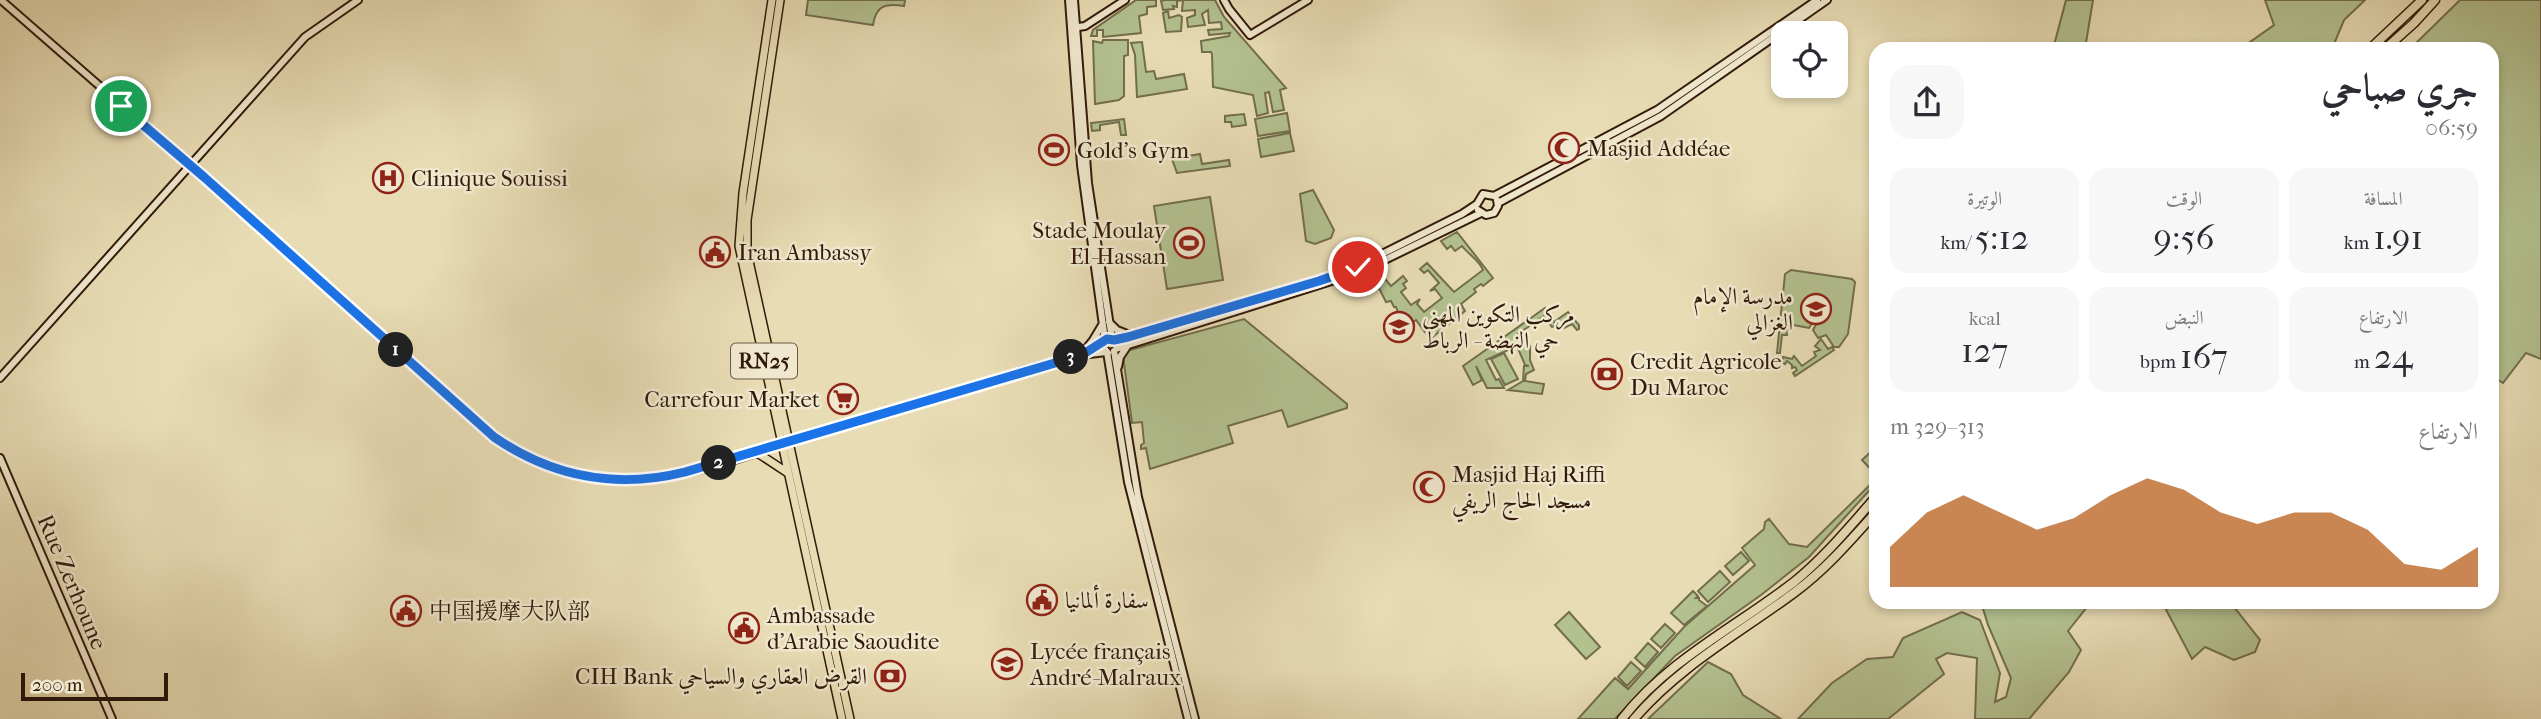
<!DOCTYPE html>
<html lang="ar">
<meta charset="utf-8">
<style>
body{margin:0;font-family:"IM FELL French Canon",Amiri,"Noto Serif SC",serif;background:#f7f7f7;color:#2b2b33;direction:rtl;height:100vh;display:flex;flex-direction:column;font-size:26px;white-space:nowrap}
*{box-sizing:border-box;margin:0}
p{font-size:23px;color:#7c7c81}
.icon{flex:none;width:38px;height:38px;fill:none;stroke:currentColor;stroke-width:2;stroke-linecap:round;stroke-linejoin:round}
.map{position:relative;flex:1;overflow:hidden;direction:ltr}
.side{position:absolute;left:1869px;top:42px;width:630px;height:567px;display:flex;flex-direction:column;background:#fff;border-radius:21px;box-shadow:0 4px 10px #0003;direction:rtl}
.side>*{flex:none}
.buttons{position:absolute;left:1771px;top:21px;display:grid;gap:14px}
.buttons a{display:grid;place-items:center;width:77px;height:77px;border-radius:14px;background:#fff;box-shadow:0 4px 10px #0003;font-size:35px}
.scale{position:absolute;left:21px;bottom:18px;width:147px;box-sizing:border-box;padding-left:7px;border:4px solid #321a0a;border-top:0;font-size:19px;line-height:24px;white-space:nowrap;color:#321a0a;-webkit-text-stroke:5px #f0e8ce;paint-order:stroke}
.pin{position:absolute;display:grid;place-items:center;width:60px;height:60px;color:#fff;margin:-30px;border:4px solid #fff;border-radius:50%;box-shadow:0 2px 7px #0007}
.km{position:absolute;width:35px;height:35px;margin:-18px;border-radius:50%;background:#222;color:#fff;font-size:19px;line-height:35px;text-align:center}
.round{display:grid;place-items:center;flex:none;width:74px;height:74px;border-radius:21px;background:#f7f7f7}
.headline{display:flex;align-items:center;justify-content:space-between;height:119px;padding:0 21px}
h1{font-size:38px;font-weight:600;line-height:52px}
.metrics{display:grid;grid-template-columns:repeat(3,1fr);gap:10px;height:119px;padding:7px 21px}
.metrics div{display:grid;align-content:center;border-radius:18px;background:#f7f7f7;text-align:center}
.metrics b{font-size:35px;font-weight:600}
.metrics small{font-size:19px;font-weight:400}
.metrics p{font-size:19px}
.chart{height:196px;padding:14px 21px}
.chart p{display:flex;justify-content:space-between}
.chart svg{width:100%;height:126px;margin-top:7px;fill:#b45309;opacity:.7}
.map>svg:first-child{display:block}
.green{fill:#b3c18f;stroke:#726e4c;stroke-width:2}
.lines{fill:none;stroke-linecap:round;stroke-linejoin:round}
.secondary-casing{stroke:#321a0a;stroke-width:10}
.primary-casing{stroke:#321a0a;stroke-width:10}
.highway-casing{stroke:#321a0a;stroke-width:11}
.secondary{stroke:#f0e8ce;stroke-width:6}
.primary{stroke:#e8dcb4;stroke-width:7}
.highway{stroke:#e8dcb4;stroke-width:8}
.route-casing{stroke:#fff;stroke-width:14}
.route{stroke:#1a73e8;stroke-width:9}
.labels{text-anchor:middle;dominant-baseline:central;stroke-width:5;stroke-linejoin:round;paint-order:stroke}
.shield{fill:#f0e8ce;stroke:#6b5845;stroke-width:2}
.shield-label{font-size:21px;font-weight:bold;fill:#321a0a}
.poi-label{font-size:23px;fill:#321a0a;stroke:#f0e8ce;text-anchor:start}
.street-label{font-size:23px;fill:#321a0a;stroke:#f0e8ce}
</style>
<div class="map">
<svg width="2541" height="719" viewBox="0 0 2541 719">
<rect width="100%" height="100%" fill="#e8dcb4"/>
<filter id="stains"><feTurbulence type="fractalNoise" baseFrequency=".00286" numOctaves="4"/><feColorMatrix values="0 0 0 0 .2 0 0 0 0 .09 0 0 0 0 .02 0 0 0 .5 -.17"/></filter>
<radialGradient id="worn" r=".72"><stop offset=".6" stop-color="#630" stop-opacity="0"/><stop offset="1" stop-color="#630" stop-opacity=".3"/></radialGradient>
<!-- green -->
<path class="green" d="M808,0H905L904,6C886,3 876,5 873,25L806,15Z
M1136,0H1156V6L1147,7V14L1139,16L1141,33L1103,37V30H1097V36H1091L1093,30Z
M1165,0H1215L1224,17L1286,88L1280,90L1284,110L1273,112L1269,92L1265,93L1268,113L1257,116L1253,95L1213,87L1212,54L1211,52H1202L1201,41L1229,36L1230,33L1209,35L1208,30L1222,29L1221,22L1209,23L1208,10L1202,14L1205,25L1188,27L1187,18L1195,15V10L1182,11L1183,0L1177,1V7L1173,6L1174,9L1163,10L1161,1Z
M2066,0H2093L2085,49H2053Z
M2265,0H2365L2344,20L2332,49H2240L2274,25Z
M2460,0H2541V359L2526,353L2503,383L2492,376V49H2410Z
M1168,11L1169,18L1179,15L1182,17L1181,31L1166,32L1163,13Z
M1103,40H1128V55L1124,56V96L1119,100L1095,104L1093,41L1102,43Z
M1142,42L1146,72L1154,71L1156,79L1184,74L1187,89L1137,97L1135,55L1131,43Z
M1287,113L1290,131L1258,136L1255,119Z
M1244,114L1246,125L1232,127L1231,122H1225V116Z
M1124,119L1126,135H1121L1119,122L1100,125V130L1092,131L1091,123Z
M1290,133L1294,151L1261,157L1258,139Z
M1200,154L1202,164L1229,160L1230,166L1177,173L1172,159Z
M1313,190L1334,230L1331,238L1315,244L1306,241L1300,194Z
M1210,197L1223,280L1167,289L1154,206Z
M1457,232L1493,278L1483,286L1481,284L1474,289L1476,292L1461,304L1465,311L1430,339L1416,320L1413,322L1414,324L1404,329L1396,307H1394L1391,301L1386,302L1379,288L1375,290L1368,287L1379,277L1367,285L1362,283L1363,280L1380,273L1391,286L1403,276L1407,281L1403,284L1406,288L1401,292L1411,305L1420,299L1417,304L1424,312L1442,298L1435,289L1430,291L1439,283L1428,270L1424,273L1420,269L1427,263L1454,292L1483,270C1479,260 1469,255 1462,246L1455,251L1451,246L1447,249L1441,241Z
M1791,270L1852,279L1855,282L1848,334L1839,347H1834L1826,335L1818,338L1813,330L1818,321L1815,319L1809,328L1793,325L1792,331L1786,329L1787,335H1782L1780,353H1777L1785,274Z
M1545,308L1554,322L1568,312L1579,325V329L1577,330L1572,324L1562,329L1559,324L1552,327L1544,316L1518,334L1526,346H1530V360L1534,370L1526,374L1525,381L1544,384L1542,394L1508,390L1523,381L1524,366H1529L1525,365L1517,346L1486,360L1496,380L1499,379L1504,388H1487L1476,366L1482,380L1473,385L1463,366Z
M1244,319L1347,404V408L1288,427L1282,410L1228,426L1233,443L1150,469L1146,448L1141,449V445L1144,443L1142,422L1132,423L1123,356L1126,351Z
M1821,339L1828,349L1832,347L1834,350L1795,376L1793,373L1797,370L1795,367L1792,368V365L1787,361L1785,364L1782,362L1783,357L1792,359L1794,356L1802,366L1816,356L1814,352L1820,350L1815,346Z
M1504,353L1518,379L1505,385L1491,359Z
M1876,447V475L1862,460Z
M1876,479V483L1809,557L1761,595L1675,656L1615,719H1578L1615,678L1628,689L1684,627L1755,565L1742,548L1764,529L1765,522L1769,519L1789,544L1807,547Z
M1741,552L1749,561L1733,575L1725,566Z
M1720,571L1730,582L1708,602L1698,591Z
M1693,591L1698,596L1696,598H1699V600L1707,606L1684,625L1671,613Z
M1981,602H2091L2068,631L2081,650L2069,672L2029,719H1975L1977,658L1947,653L1936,659L1944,674L1888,719H1798L1832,683L1867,659L1893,657L1903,638L1962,612L1980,620L2000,673L1995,702L2006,697L2011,678L1988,625Z
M2162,602H2230L2260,640L2255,652L2234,660L2205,647L2192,659Z
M1569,612L1600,647L1586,659L1555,625Z
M1665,624L1675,633L1661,648L1651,639Z
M1648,643L1658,652L1645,667L1635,658Z
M1631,662L1641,671L1627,686L1618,677Z
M1708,662L1731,674L1743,695L1781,719H1648Z"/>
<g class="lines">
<!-- secondary casing -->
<g class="secondary-casing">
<path id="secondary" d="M1,0L204,177L494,437C533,463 575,480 623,480C689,481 765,449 828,429C899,407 971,386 1042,365L1081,355L1106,352
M1069,0L1081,165L1105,340L1103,347L1108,353
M1074,0L1088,183L1112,339
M1224,0L1229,9L1250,35L1308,0
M1072,28L1085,26L1125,0
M1494,196L1657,110L1817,0
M1498,203L1661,116L1827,0
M1478,210L1486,215L1494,213L1498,206L1497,200
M1109,322L1117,330L1132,336
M1105,340L1128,337L1342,274L1462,214L1477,204L1483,194L1494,196
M1116,349L1360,272L1481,213
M1114,351L1138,497L1195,719
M1107,352L1128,482L1188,719
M1081,355L1093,340L1102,325
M1118,367L1120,357L1128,345
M0,378L305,37L358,0
M0,458L112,719"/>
</g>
<!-- primary casing -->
<g class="primary-casing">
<path id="primary" d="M772,0L743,193L739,246L842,719
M780,0L747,220V252L850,719
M756,452L788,473"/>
</g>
<!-- highway casing -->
<g class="highway-casing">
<path id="highway" d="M2370,49L2422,0
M2385,49L2414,23L2435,0
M1622,719C1668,660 1736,627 1794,582C1825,557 1850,526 1876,497
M1634,719C1679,666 1740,633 1795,592C1826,569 1851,540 1876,512"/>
</g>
<!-- secondary -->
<use href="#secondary" class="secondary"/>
<!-- primary -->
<use href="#primary" class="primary"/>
<!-- highway -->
<use href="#highway" class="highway"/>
</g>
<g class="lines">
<!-- route casing -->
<g class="route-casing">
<path id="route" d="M121,106L204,177L494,437C552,477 617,489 685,472L1082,355L1107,339L1114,340L1128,337L1319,281L1358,267"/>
</g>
<!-- route -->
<use href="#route" class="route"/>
</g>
<!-- icons -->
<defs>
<g id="mosque-ring" transform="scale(1.575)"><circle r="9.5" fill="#f0e8ce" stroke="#8f2418" stroke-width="1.5"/><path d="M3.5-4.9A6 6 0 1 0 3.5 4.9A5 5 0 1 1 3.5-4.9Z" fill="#8f2418"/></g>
<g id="stadium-ring" transform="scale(1.575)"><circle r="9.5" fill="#f0e8ce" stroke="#8f2418" stroke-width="1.5"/><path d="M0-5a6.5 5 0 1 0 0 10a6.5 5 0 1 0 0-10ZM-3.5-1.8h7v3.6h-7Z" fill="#8f2418"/></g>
<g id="hospital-ring" transform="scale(1.575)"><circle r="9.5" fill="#f0e8ce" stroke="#8f2418" stroke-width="1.5"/><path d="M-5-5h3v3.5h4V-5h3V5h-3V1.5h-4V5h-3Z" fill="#8f2418"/></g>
<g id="civic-ring" transform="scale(1.575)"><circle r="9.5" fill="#f0e8ce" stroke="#8f2418" stroke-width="1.5"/><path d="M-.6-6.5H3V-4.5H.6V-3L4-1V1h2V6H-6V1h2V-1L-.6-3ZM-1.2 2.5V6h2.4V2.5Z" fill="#8f2418"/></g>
<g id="school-ring" transform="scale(1.575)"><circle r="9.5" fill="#f0e8ce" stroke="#8f2418" stroke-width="1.5"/><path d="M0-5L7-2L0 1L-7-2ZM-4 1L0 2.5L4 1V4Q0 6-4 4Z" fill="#8f2418"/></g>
<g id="university-ring" transform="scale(1.575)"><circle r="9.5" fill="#f0e8ce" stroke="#8f2418" stroke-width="1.5"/><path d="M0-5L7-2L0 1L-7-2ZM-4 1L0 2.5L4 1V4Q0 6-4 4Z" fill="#8f2418"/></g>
<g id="bank-ring" transform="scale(1.575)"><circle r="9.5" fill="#f0e8ce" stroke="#8f2418" stroke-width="1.5"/><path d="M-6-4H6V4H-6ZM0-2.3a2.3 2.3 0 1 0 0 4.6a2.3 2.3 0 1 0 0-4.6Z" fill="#8f2418"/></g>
<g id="supermarket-ring" transform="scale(1.575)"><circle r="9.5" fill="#f0e8ce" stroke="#8f2418" stroke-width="1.5"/><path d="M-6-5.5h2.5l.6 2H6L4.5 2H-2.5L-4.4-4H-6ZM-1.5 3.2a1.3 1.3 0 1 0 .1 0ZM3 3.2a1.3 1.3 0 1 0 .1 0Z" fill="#8f2418"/></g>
</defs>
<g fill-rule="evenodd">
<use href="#mosque-ring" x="1564" y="148"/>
<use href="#stadium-ring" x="1054" y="150"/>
<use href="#hospital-ring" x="388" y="178"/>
<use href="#stadium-ring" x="1189" y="243"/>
<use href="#civic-ring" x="715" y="252"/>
<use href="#school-ring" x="1816" y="309"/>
<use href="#university-ring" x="1399" y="327"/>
<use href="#bank-ring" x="1607" y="374"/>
<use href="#supermarket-ring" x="843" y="399"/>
<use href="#mosque-ring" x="1429" y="487"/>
<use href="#civic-ring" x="1042" y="600"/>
<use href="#civic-ring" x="406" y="611"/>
<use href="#civic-ring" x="744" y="628"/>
<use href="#school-ring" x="1007" y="664"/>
<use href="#bank-ring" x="890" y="676"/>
</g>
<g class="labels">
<!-- shield labels -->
<rect class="shield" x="731" y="343.5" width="66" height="35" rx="5"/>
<g class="shield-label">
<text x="764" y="361">RN25</text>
</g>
<!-- poi labels -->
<g class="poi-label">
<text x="1587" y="148">Masjid Addéae</text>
<text x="1077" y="150">Gold's Gym</text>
<text x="411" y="178">Clinique Souissi</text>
<text x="1166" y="230" text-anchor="end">Stade Moulay<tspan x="1166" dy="26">El-Hassan</tspan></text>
<text x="738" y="252">Iran Ambassy</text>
<text x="1793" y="296" text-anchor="end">مدرسة الإمام<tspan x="1793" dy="26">الغزالي</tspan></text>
<text x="1422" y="314">مركب التكوين المهني<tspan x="1422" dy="26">حي النهضة - الرباط</tspan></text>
<text x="1630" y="361">Credit Agricole<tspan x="1630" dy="26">Du Maroc</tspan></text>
<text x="820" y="399" text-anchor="end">Carrefour Market</text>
<text x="1452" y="474">Masjid Haj Riffi<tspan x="1452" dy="26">مسجد الحاج الريفي</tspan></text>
<text x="1065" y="600">سفارة ألمانيا</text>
<text x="429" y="611">中国援摩大队部</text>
<text x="767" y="615">Ambassade<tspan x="767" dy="26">d'Arabie Saoudite</tspan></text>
<text x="1030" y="651">Lycée français<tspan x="1030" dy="26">André-Malraux</tspan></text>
<text x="867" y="676" text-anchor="end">CIH Bank القرض العقاري والسياحي</text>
</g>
<!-- street labels -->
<g class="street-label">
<text transform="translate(72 582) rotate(67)">Rue Zerhoune</text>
</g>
</g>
<rect width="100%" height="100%" filter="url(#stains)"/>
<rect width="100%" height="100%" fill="url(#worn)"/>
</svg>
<div class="buttons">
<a><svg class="icon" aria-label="locate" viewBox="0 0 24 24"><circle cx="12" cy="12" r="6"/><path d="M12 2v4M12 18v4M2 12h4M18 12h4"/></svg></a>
</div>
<div class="scale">200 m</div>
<div class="pin" style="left:121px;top:106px;background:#1e9e55"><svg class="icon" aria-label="arrive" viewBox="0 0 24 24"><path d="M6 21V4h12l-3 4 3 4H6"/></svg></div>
<div class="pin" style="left:1358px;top:267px;background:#d93025"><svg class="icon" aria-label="check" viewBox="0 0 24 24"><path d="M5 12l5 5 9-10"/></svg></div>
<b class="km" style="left:396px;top:350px">1</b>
<b class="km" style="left:719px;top:463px">2</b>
<b class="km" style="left:1071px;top:357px">3</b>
<section class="side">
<div class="headline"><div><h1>جري صباحي</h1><p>06:59</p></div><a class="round"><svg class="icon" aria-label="share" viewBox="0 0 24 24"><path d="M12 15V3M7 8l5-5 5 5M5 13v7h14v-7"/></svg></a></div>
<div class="metrics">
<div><p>المسافة</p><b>1.91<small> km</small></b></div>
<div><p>الوقت</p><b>9:56</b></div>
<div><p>الوتيرة</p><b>5:12<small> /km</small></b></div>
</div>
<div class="metrics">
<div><p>الارتفاع</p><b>24<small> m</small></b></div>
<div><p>النبض</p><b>167<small> bpm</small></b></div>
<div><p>kcal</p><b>127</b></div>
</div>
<div class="chart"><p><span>الارتفاع</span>313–329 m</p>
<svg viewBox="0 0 160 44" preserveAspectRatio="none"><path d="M0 44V30L10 18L20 12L30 18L40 24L50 20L60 12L70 6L80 10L90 18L100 22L110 18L120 18L130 24L140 36L150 38L160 30V44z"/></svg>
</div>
</section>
</div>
